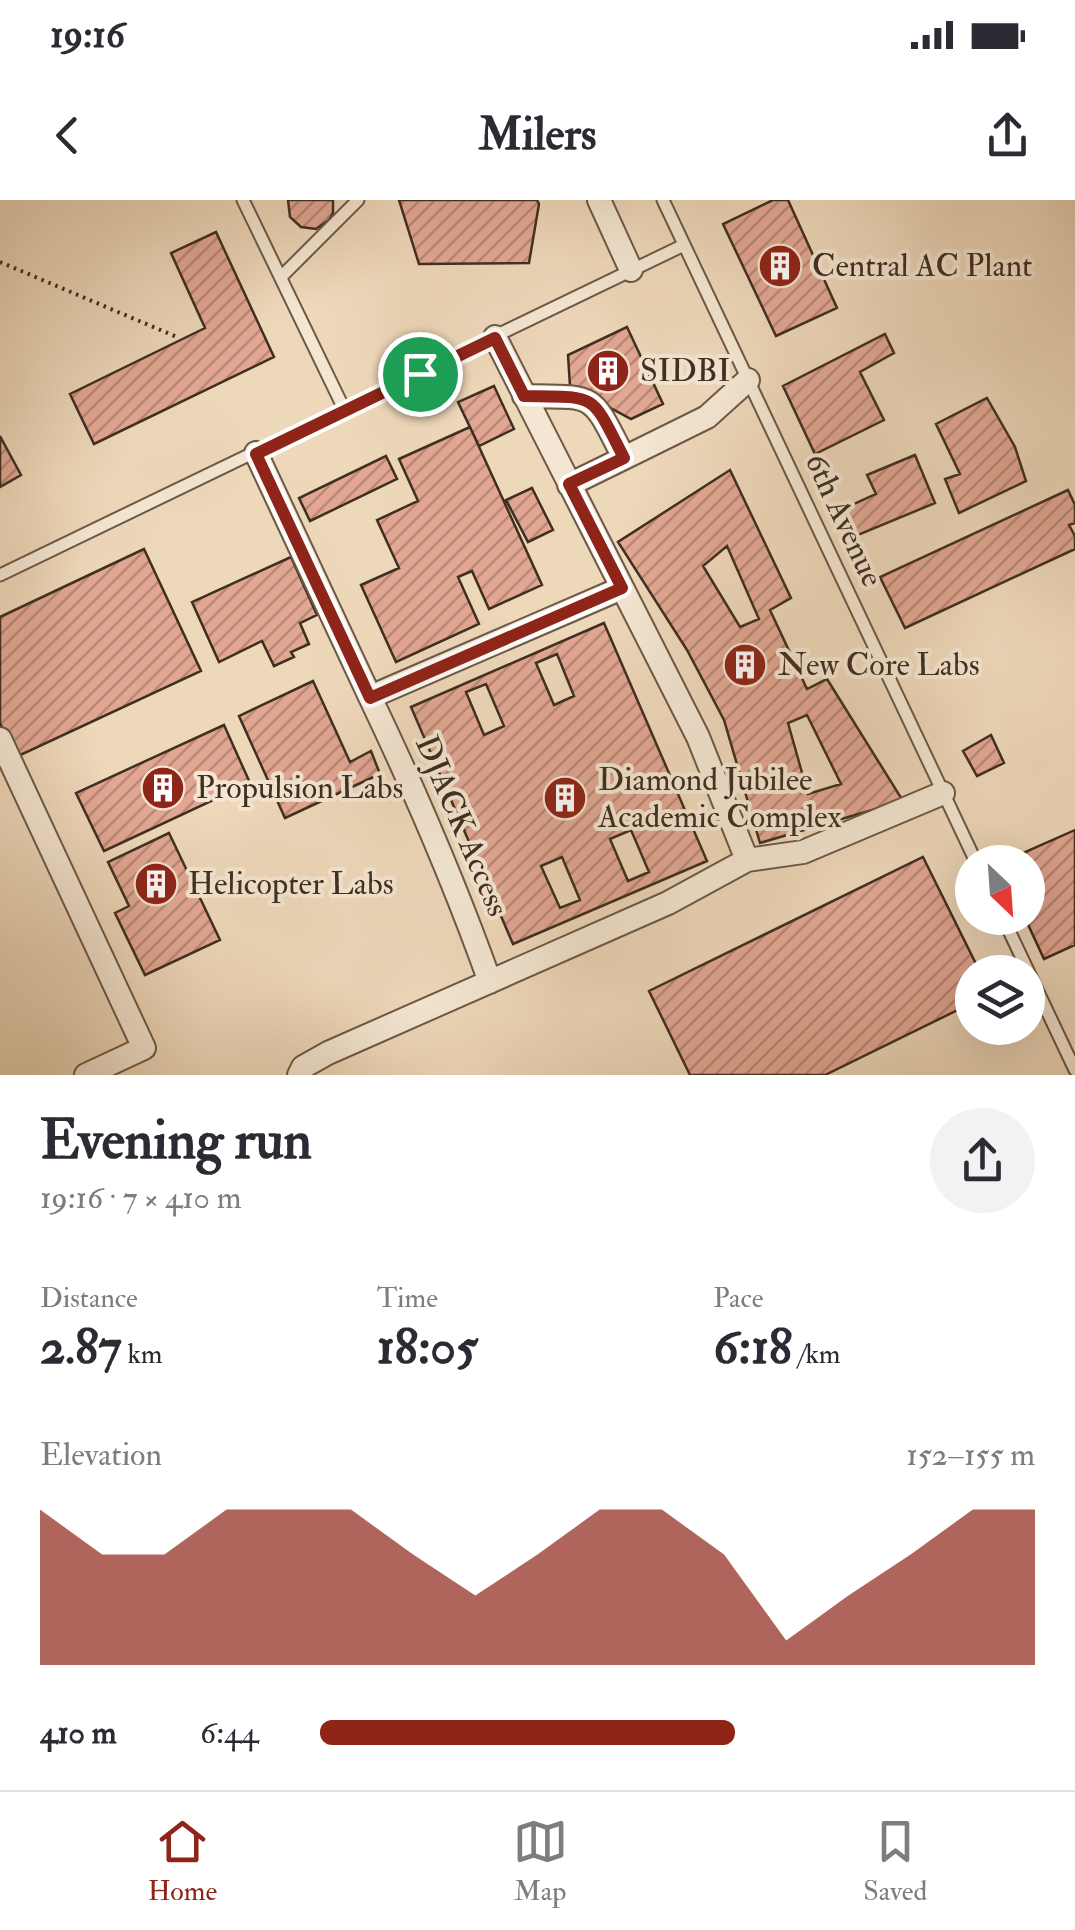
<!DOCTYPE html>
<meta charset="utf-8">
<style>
body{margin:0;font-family:"IM FELL Double Pica",serif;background:#f2f2f3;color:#2b2b33;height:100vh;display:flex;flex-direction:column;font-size:38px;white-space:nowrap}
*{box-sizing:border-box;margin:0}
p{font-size:32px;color:#7c7c81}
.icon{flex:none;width:55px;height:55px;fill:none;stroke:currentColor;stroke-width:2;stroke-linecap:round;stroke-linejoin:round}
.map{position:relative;height:875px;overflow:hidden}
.side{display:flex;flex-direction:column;background:#fff;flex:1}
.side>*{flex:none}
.needle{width:65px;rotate:155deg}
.fabs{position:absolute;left:955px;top:645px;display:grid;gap:20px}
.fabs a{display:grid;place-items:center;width:90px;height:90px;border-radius:50%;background:#fff;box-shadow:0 10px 40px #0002;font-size:50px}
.pin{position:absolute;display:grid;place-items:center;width:85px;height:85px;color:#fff;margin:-42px;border:5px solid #fff;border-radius:50%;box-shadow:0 2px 10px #0007}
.round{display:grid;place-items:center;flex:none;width:105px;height:105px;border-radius:52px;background:#f2f2f3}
.overview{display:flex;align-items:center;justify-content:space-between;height:170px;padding:0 40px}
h1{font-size:55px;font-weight:700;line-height:75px}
.stats{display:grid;grid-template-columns:repeat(3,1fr);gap:15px;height:170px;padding:10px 40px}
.stats div{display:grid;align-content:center}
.stats b{font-size:50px;font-weight:700}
.stats small{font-size:28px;font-weight:400}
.stats p{font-size:28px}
.chart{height:280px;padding:20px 40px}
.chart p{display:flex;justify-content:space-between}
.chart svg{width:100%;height:180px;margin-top:10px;fill:#8f2418;opacity:.7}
ul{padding:0 40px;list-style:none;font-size:32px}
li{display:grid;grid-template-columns:160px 120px 1fr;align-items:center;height:75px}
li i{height:25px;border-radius:12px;background:#8f2418}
.status{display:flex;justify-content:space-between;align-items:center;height:70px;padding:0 50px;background:#fff;direction:ltr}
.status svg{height:28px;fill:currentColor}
header{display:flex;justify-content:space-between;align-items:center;height:130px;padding:0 40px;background:#fff;font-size:45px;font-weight:700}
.dock{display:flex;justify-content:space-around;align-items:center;height:140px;border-top:2px solid #e1e1e2;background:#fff;font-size:28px;color:#7c7c81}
.dock a{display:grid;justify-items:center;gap:5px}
.dock .active{color:#8f2418}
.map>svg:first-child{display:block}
.building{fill:url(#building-hatch);stroke:#402e21;stroke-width:2.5;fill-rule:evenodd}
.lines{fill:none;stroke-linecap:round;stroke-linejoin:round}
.lane-casing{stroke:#6c5847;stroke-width:15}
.street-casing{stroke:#6c5847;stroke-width:26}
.path{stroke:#402e21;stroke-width:4;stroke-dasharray:2.5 5;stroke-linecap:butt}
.lane{stroke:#f4e6d2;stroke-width:11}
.street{stroke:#f4e6d2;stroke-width:22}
.route-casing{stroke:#fff;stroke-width:20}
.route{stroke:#8f2418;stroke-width:12}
.labels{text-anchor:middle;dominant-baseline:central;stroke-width:8;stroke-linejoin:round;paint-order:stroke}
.poi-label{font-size:32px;fill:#402e21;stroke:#f4e6d2;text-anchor:start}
.street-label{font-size:32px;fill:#402e21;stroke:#f4e6d2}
</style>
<div class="status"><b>19:16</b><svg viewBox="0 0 49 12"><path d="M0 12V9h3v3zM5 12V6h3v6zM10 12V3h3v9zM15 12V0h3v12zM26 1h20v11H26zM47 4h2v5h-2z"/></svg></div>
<header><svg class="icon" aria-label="back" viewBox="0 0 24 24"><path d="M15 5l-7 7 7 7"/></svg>Milers<svg class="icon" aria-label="share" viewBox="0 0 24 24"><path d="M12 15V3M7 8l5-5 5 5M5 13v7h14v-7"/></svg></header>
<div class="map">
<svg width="1075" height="875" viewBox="0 0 1075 875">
<defs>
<pattern id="building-hatch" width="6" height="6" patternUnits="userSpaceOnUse" patternTransform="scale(2.5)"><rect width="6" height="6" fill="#e2a793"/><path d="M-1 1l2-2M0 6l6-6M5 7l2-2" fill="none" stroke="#b98878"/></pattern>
</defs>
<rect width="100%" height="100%" fill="#eed8ba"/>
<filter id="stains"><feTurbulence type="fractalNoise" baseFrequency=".002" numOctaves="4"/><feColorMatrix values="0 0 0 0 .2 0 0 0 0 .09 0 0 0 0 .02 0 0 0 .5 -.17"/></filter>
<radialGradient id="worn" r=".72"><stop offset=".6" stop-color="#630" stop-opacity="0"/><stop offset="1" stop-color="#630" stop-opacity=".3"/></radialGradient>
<!-- building -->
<path class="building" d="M288,0H333V13L329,20L316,29L301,27L290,17Z
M399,0H537L539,4L529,63L419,64Z
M773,0H788L837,108L776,136L723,24Z
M216,32L274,157L94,244L70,194L205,128L171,53Z
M627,127L663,204L631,219L570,186L568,155Z
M885,134L894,153L860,172L884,220L815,254L783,186Z
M494,186L514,229L479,246L458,202Z
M987,198L1015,247L1026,281L959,313L945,279L960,274L936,224Z
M470,227L542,385L489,409L472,371L458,377L479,424L396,462L361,385L399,368L377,320L418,301L399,259Z
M0,236L21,275L0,287Z
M915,255L935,303L858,335L843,309L876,294L867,275Z
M386,256L397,279L310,321L299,298Z
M730,270L791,398L770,410L807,489L827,479L903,601L760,643L724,520L687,450L618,342ZM727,346L759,419L740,427L703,366ZM807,515L841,584L808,594L788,523Z
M532,288L553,330L528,342L506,300Z
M1068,290L1075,305V323L1069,325L1075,336V349L905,428L880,377Z
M144,349L201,471L16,557L0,523V417Z
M291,357L317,415L300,423L309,444L291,452L294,457L274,466L262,441L219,462L192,402Z
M604,423L707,661L513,744L411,507ZM557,454L574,496L554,505L536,463ZM486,484L504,526L484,535L466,492ZM631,630L649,672L628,681L610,639ZM562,657L580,700L560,708L541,666Z
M313,481L350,562L371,551L380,574L285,618L239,516Z
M224,525L250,583L104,651L76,593Z
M991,535L1004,563L977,576L963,551Z
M1075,630V745L1044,759L1025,718H1028V662H1003Z
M169,633L220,740L145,775L115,713L129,706L108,662Z
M923,657L980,772H972V803L825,875H690L649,791Z"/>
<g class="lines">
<!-- lane casing -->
<g class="lane-casing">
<path id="lane" d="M243,0L345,211
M663,0L976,662
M281,77L358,0
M0,375L684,45
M1003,718L1075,870"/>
</g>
<!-- street casing -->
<g class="street-casing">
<path id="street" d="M599,0L631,70
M495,137L698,537L747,660L803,652L943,593
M524,196C598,197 590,192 624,258L569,285
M256,253L370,497L622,388
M624,258L707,217L748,180
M370,497C415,591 455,684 490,782
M0,539L144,848L86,875
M299,875L303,867L328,853L668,703L747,660"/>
</g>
<!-- path -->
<path class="path" d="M0,62L177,137"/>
<!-- lane -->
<use href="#lane" class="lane"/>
<!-- street -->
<use href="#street" class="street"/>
</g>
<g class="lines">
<!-- route casing -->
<g class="route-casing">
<path id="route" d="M495,138L524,196C599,197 590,192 624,258L569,284L622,388L370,498L256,254Z"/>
</g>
<!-- route -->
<use href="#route" class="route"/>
</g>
<!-- icons -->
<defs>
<g id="building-disc" transform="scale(2.25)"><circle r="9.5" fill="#8f2418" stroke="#f4e6d2"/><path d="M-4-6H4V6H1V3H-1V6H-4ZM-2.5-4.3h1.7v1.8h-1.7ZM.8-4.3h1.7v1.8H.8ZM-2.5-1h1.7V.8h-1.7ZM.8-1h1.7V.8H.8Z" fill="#fff"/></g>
</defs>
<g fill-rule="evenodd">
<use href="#building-disc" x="780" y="66"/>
<use href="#building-disc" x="608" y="171"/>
<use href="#building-disc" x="745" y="465"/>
<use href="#building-disc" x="163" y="588"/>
<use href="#building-disc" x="565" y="598"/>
<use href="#building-disc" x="156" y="684"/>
</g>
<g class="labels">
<!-- poi labels -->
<g class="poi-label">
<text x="812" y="66">Central AC Plant</text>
<text x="640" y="171">SIDBI</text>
<text x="778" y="465">New Core Labs</text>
<text x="598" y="580">Diamond Jubilee<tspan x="598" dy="37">Academic Complex</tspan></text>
<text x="196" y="588">Propulsion Labs</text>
<text x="188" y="684">Helicopter Labs</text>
</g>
<!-- street labels -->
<g class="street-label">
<text transform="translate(844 320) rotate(65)">6th Avenue</text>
<text transform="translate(462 626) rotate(67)">DJACK Access</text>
</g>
</g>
<rect width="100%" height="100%" filter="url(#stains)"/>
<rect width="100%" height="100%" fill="url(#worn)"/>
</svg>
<div class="fabs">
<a><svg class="needle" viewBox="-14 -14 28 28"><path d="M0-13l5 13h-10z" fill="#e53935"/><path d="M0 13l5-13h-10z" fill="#7c7c81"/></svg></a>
<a><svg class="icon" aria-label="layers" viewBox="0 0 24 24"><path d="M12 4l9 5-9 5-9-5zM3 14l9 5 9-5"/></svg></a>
</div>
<div class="pin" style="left:420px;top:174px;background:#1e9e55"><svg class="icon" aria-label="arrive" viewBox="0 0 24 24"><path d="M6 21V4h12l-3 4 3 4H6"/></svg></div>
</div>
<section class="side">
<div class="overview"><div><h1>Evening run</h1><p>19:16 · 7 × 410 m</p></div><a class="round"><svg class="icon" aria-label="share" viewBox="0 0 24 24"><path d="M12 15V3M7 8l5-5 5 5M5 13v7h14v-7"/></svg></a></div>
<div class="stats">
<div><p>Distance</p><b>2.87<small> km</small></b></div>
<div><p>Time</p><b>18:05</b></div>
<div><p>Pace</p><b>6:18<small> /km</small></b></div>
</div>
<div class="chart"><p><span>Elevation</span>152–155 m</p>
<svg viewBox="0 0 160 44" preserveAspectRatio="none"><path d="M0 44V6L10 17L20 17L30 6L40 6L50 6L60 17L70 27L80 17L90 6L100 6L110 17L120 38L130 27L140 17L150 6L160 6V44z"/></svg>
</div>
<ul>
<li><b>410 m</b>6:44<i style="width:58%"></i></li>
</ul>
</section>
<nav class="dock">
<a class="active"><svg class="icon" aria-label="home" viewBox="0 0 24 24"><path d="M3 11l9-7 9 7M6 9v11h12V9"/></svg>Home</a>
<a><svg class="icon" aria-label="map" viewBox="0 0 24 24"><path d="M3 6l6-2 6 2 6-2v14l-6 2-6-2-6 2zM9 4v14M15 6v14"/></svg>Map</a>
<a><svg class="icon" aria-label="saved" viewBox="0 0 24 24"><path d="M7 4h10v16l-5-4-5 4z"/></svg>Saved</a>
</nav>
